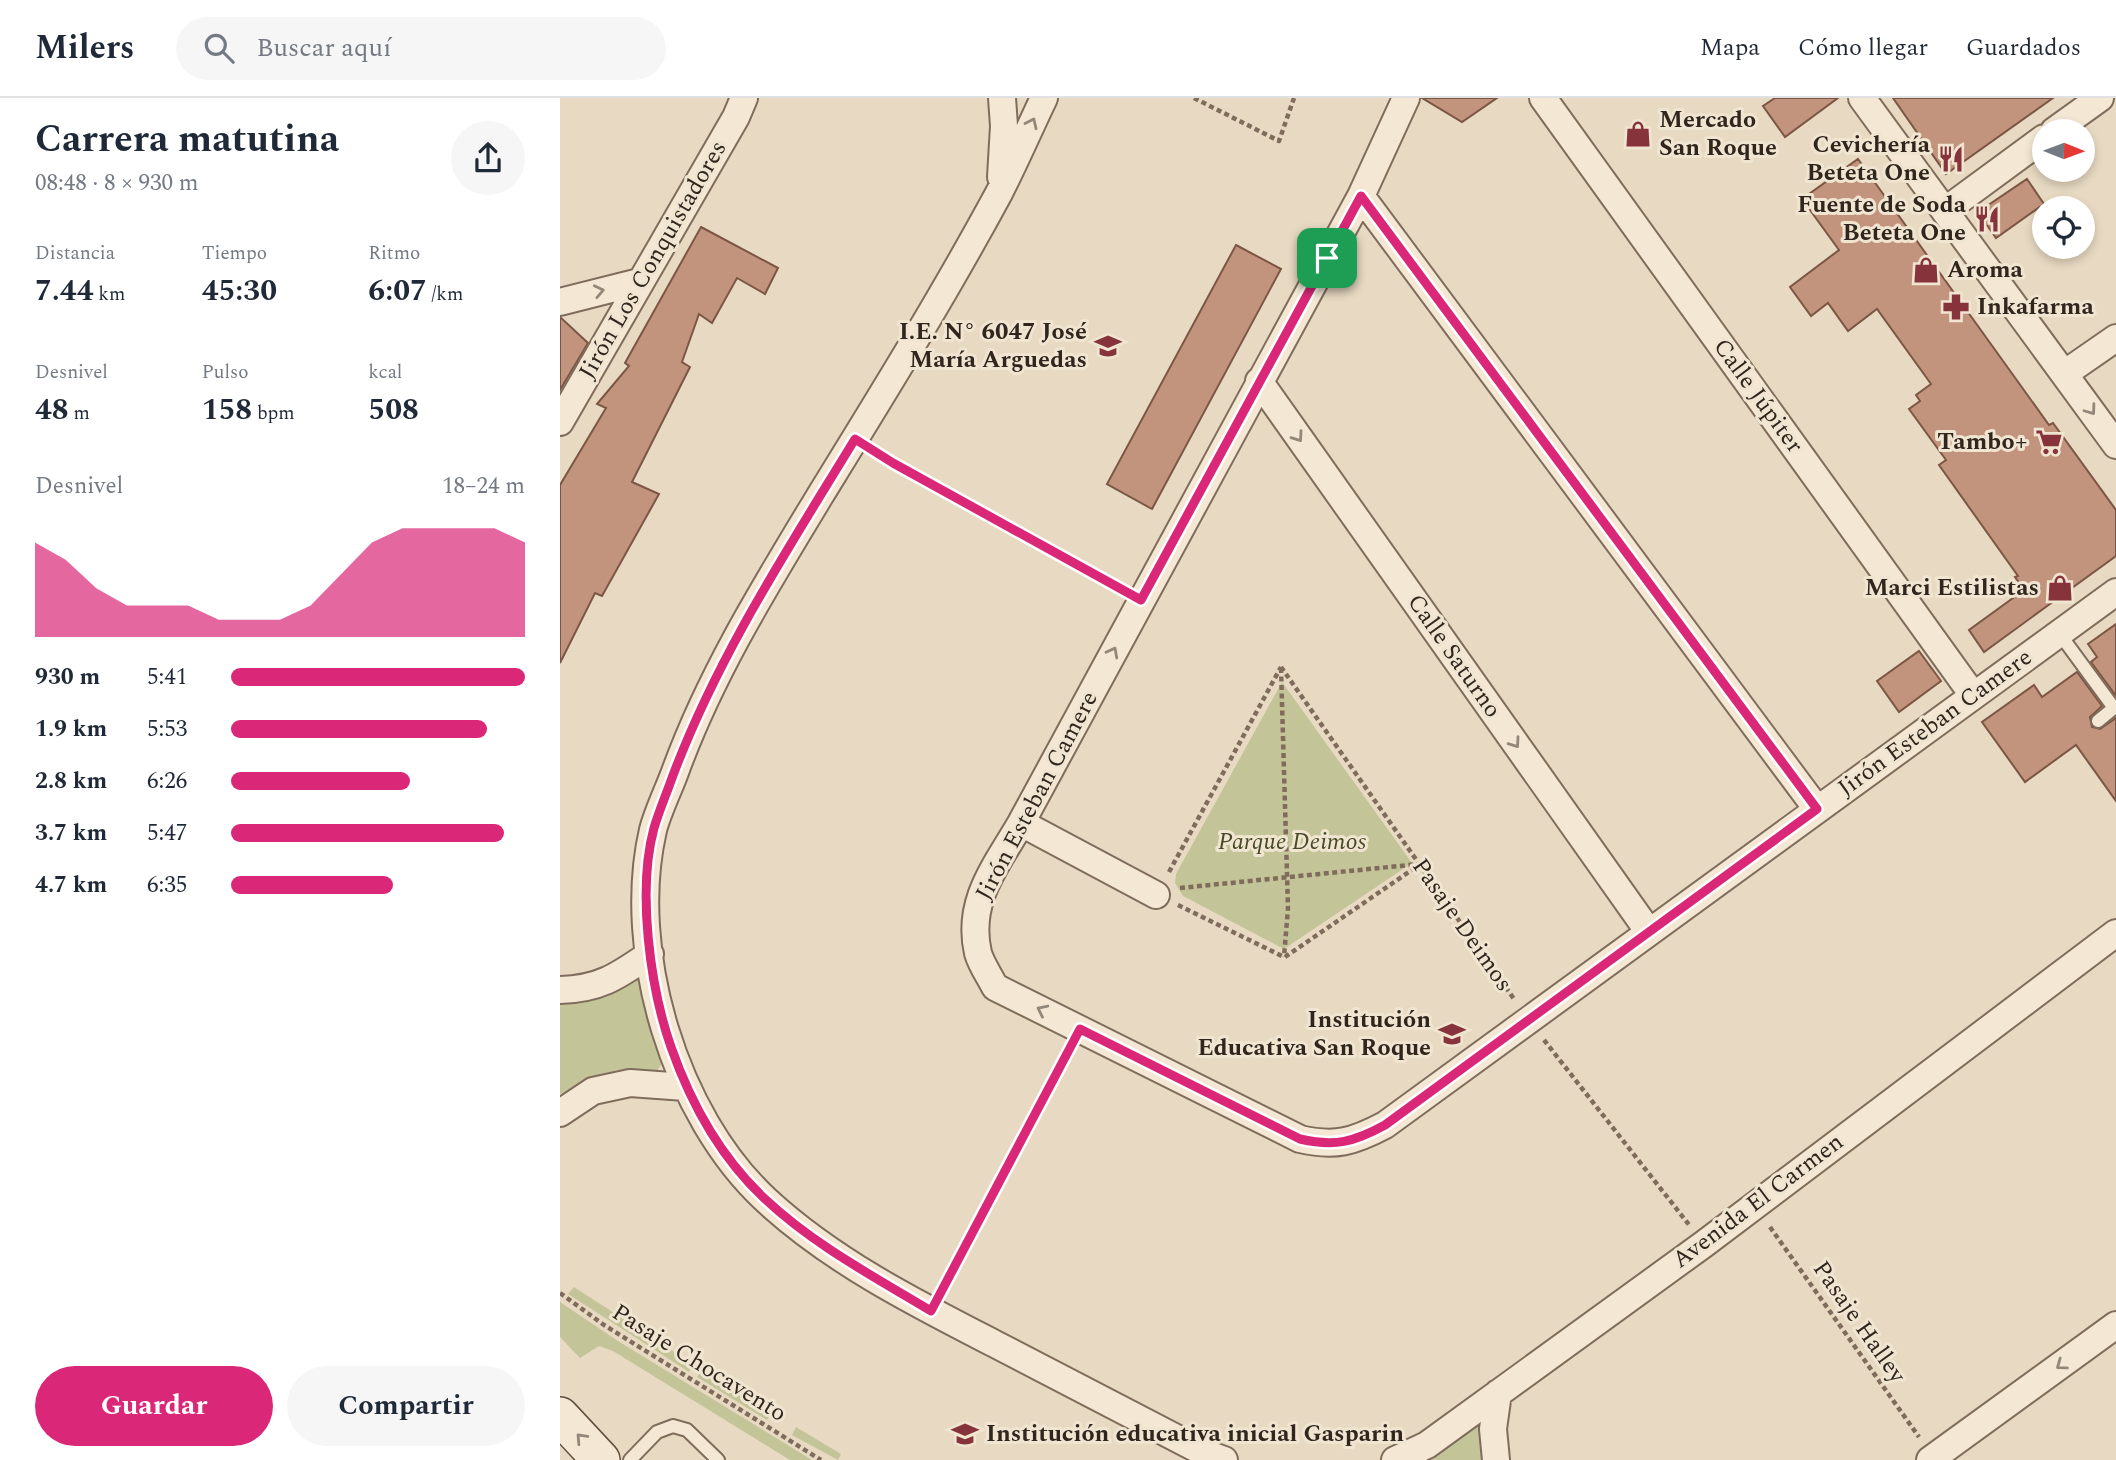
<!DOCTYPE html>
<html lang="es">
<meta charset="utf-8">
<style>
body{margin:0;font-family:Spectral,serif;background:#f6f6f7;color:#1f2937;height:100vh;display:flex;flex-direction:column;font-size:26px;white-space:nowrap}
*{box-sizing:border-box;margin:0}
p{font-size:23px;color:#747a83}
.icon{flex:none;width:38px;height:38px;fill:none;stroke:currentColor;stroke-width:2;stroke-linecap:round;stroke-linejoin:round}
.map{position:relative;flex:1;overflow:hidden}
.details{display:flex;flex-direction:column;background:#fff;width:560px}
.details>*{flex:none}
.needle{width:46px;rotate:91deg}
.controls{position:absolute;left:1472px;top:21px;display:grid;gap:14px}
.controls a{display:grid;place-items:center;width:63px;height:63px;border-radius:50%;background:#fff;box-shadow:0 4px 10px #0003;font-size:35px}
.pin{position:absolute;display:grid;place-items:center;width:60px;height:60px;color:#fff;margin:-30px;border-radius:14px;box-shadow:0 4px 10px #0006}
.round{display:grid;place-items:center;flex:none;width:74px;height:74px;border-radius:37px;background:#f6f6f7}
.head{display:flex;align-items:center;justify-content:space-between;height:119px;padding:0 35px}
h1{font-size:38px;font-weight:700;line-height:52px}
.metrics{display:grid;grid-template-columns:repeat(3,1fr);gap:10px;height:119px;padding:7px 35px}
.metrics div{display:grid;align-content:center}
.metrics b{font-size:30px;font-weight:700}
.metrics small{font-size:19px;font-weight:400}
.metrics p{font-size:19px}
.chart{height:196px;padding:14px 35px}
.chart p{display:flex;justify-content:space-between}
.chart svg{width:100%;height:126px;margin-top:7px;fill:#db2777;opacity:.7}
.button{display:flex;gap:14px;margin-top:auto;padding:14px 35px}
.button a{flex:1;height:80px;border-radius:42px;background:#db2777;color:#fff;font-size:28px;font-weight:700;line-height:80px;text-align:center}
.button a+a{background:#f6f6f7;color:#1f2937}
ul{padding:0 35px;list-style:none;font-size:23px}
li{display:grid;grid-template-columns:112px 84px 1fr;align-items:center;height:52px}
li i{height:18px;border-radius:9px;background:#db2777}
header{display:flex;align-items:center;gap:42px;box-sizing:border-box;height:98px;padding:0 35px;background:#fff;border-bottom:2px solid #e0e1e3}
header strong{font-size:33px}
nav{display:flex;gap:38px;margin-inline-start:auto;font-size:24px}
.search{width:490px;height:63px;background:#f6f6f7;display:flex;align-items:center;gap:18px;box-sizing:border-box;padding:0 24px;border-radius:38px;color:#747a83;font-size:26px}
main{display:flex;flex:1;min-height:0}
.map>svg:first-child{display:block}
.green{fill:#c3c498}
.building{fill:#c2947d;stroke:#7c5644;stroke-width:2}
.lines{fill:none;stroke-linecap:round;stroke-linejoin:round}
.lane-casing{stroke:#806c5c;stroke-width:16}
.street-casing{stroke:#806c5c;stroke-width:30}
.secondary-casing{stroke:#614d3f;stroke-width:40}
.path{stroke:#806c5c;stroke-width:4.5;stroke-dasharray:5 3.5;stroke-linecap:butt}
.lane{stroke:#f4e8d4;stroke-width:12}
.street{stroke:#f4e8d4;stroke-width:26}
.secondary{stroke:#f4e8d4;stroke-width:37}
.oneway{stroke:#928779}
.route-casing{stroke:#fff;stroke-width:14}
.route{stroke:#db2777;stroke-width:9}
.labels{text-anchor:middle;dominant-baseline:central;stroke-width:6;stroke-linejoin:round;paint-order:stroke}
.poi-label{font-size:24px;font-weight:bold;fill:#31261e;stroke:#f0e5d1;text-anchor:end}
.street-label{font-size:24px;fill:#31261e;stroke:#f0e5d1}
.park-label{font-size:24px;font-style:italic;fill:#454b27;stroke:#f0e5d1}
</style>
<header>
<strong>Milers</strong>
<div class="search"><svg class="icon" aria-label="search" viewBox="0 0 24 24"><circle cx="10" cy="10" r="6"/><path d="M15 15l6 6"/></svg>Buscar aquí</div>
<nav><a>Mapa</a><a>Cómo llegar</a><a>Guardados</a></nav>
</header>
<main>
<section class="details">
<div class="head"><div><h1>Carrera matutina</h1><p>08:48 · 8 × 930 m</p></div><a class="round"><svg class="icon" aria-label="share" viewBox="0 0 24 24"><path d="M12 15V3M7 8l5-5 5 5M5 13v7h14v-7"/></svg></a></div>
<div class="metrics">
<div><p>Distancia</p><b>7.44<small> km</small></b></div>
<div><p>Tiempo</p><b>45:30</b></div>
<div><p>Ritmo</p><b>6:07<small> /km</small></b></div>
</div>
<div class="metrics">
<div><p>Desnivel</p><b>48<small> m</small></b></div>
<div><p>Pulso</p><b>158<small> bpm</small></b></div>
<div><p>kcal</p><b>508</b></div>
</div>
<div class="chart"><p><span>Desnivel</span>18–24 m</p>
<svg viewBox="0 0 160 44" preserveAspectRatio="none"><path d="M0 44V11L10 17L20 27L30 33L40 33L50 33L60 38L70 38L80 38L90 33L100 22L110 11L120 6L130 6L140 6L150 6L160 11V44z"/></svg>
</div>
<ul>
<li><b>930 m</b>5:41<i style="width:100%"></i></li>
<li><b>1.9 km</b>5:53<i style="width:87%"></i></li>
<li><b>2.8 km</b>6:26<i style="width:61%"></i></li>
<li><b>3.7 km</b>5:47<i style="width:93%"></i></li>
<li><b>4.7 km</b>6:35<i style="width:55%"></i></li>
</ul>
<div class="button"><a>Guardar</a><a>Compartir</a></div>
</section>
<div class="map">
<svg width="1556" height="1362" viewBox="0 0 1556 1362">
<rect width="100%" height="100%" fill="#e8dac2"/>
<!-- green -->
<path class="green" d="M722,584L852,765L724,851L623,798L615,785L616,776Z
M76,880L83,885L102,965L96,975L57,972L0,996V905C35,908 47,897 76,880Z
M14,1189L133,1266L129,1274L8,1196Z
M0,1204L58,1243L252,1362H230L53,1253L39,1248L20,1260L0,1239Z
M142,1271L212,1313L207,1322L137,1279Z
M923,1324L927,1362H861L865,1360Z
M236,1329L281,1356L278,1362L232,1337Z"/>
<!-- building -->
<path class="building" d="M862,0H937L902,24Z
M1215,0H1278L1225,39L1203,8Z
M1333,0H1493L1386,76Z
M1298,61L1489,327L1493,325L1556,412V458L1424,554L1409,532L1464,492L1455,479L1458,478L1379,367L1386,362L1349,311L1360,303L1356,297L1371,286L1317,211L1288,233L1268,205L1251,218L1230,189L1279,152L1242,101Z
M1467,81L1484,106L1436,140L1418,114Z
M141,129L218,170L205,196L177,180L152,225L139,216L122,264L130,269L72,384L99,396L42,498L35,495L0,565V387L46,310L37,306L69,268L65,265Z
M676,147L721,171L592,411L547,386Z
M0,219L28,245L0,292Z
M1556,526V598L1531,564L1537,559L1528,546Z
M1359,553L1381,583L1339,614L1317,583Z
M1517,574L1542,608L1530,619L1532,629L1540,631L1556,620V703L1516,647L1465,684L1422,624L1474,587L1482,599Z"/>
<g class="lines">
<!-- lane casing -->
<g class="lane-casing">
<path id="lane" d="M1499,535L1554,610L1538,623
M70,1362L97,1334L113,1328L127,1332L158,1362"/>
</g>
<!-- street casing -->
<g class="street-casing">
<path id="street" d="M484,0C469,31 455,64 439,95C384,197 322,297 261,396C206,487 151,575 115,674C108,693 98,713 93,732C65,853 115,1018 206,1102C272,1163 355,1205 435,1246C505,1282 575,1318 645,1355L664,1362
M846,0L801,98L461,725C436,768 406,803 418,855C421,866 430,879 435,889L740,1041C775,1049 793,1044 825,1027L1556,494
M983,0L1413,597
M1302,0L1556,347
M1494,33L1540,0
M441,79L444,28L442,0
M801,98L1257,711
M1386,112L1484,40
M0,204L79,184
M1504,276L1556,240
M699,283L1089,834
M0,324L176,19L184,0
M461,725L596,797
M0,892C40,891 58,878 90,856
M0,1015L33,993L70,985L125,989
M835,1362L867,1347L1144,1146L1556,835
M936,1362L933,1331L938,1295
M1370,1362L1556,1227"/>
</g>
<!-- secondary casing -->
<g class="secondary-casing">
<path id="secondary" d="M0,1318L41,1362"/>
</g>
<!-- path -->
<path class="path" d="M634,0L719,43L734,0
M316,354L559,489
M721,569L954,901
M721,570L728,810L724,859
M609,774L721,569
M620,790L859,766
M618,807L724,859
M725,859L859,767
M984,942L1130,1128
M1210,1129L1359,1339
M383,1190L508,953
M0,1195L44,1227L261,1362"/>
<!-- lane -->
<use href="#lane" class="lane"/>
<!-- street -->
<use href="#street" class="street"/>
<!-- secondary -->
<use href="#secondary" class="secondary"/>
</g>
<!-- one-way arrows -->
<defs><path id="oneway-chevron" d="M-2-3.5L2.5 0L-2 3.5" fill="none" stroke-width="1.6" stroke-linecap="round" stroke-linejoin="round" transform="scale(1.75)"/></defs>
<g class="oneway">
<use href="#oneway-chevron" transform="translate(472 25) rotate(-65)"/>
<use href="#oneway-chevron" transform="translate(39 193) rotate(-12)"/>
<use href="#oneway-chevron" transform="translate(1531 312) rotate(54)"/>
<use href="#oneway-chevron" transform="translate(738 339) rotate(55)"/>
<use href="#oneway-chevron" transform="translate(553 554) rotate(-62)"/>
<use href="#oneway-chevron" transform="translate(955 645) rotate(55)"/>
<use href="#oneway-chevron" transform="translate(482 912) rotate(-154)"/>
<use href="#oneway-chevron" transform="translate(1501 1267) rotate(144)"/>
<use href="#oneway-chevron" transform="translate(21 1340) rotate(-133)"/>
</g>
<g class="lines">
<!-- route casing -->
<g class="route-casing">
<path id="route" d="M801,98L1257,711L825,1027C794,1044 775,1049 740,1041L520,931L371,1213C313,1178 254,1147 205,1101C160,1059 131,1006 111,949C90,889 77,792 94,730C99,713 106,697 112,680C157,559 228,451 295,341L333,365L581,502Z"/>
</g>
<!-- route -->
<use href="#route" class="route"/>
</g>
<!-- icons -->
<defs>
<g id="shop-bare" transform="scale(2.1)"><path d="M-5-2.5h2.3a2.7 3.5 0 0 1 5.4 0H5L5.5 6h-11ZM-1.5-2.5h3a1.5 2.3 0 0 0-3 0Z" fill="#87333b" stroke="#f0e5d1" stroke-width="2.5" paint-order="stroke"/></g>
<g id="restaurant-bare" transform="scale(2.1)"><path d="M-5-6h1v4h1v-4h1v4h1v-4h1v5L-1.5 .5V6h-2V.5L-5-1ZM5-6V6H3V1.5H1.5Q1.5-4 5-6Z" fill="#87333b" stroke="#f0e5d1" stroke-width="2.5" paint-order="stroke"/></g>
<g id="pharmacy-bare" transform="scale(2.1)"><path d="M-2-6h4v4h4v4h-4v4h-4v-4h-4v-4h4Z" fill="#87333b" stroke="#f0e5d1" stroke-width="2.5" paint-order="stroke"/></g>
<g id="school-bare" transform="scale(2.1)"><path d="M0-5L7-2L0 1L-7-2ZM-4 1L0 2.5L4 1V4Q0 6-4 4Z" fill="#87333b" stroke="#f0e5d1" stroke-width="2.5" paint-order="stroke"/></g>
<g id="supermarket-bare" transform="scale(2.1)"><path d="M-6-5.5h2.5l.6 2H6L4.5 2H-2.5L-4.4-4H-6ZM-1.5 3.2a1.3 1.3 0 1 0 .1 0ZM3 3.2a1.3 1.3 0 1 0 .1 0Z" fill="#87333b" stroke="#f0e5d1" stroke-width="2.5" paint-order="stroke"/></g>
</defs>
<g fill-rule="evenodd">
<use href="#shop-bare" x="1078" y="36"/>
<use href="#restaurant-bare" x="1391" y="61"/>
<use href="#restaurant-bare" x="1427" y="121"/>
<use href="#shop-bare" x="1366" y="172"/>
<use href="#pharmacy-bare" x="1396" y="209"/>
<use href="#school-bare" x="548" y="248"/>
<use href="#supermarket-bare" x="1489" y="344"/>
<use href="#shop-bare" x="1500" y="490"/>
<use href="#school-bare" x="892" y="936"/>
<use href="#school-bare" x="405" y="1336"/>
</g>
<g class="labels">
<!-- poi labels -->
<g class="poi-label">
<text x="1099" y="22" text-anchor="start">Mercado<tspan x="1099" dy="28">San Roque</tspan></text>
<text x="1370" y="47">Cevichería<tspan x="1370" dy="28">Beteta One</tspan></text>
<text x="1406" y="107">Fuente de Soda<tspan x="1406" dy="28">Beteta One</tspan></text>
<text x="1387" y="172" text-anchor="start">Aroma</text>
<text x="1417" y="209" text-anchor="start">Inkafarma</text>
<text x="527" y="234">I.E. N° 6047 José<tspan x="527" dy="28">María Arguedas</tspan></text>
<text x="1468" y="344">Tambo+</text>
<text x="1479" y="490">Marci Estilistas</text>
<text x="871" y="922">Institución<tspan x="871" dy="28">Educativa San Roque</tspan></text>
<text x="426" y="1336" text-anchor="start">Institución educativa inicial Gasparin</text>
</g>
<!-- street labels -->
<g class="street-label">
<text transform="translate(93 162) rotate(-60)">Jirón Los Conquistadores</text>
<text transform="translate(1198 298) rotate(54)">Calle Júpiter</text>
<text transform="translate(894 558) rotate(55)">Calle Saturno</text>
<text transform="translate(1375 625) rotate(-36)">Jirón Esteban Camere</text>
<text transform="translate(477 698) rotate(-62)">Jirón Esteban Camere</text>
<text transform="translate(902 827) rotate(55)">Pasaje Deimos</text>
<text transform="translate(1198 1103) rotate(-37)">Avenida El Carmen</text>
<text transform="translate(1299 1224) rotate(55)">Pasaje Halley</text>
<text transform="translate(139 1265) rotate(32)">Pasaje Chocavento</text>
</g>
<!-- park labels -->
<g class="park-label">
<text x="732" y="744">Parque Deimos</text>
</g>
</g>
</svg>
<div class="controls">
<a><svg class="needle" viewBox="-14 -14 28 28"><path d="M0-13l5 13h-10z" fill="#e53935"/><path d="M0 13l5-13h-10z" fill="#747a83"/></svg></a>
<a><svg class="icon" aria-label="locate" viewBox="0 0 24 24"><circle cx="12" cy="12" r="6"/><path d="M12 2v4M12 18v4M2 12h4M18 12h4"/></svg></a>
</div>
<div class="pin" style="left:767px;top:160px;background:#1e9e55"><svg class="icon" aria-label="arrive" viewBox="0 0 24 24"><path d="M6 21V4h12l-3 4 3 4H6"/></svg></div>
</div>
</main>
